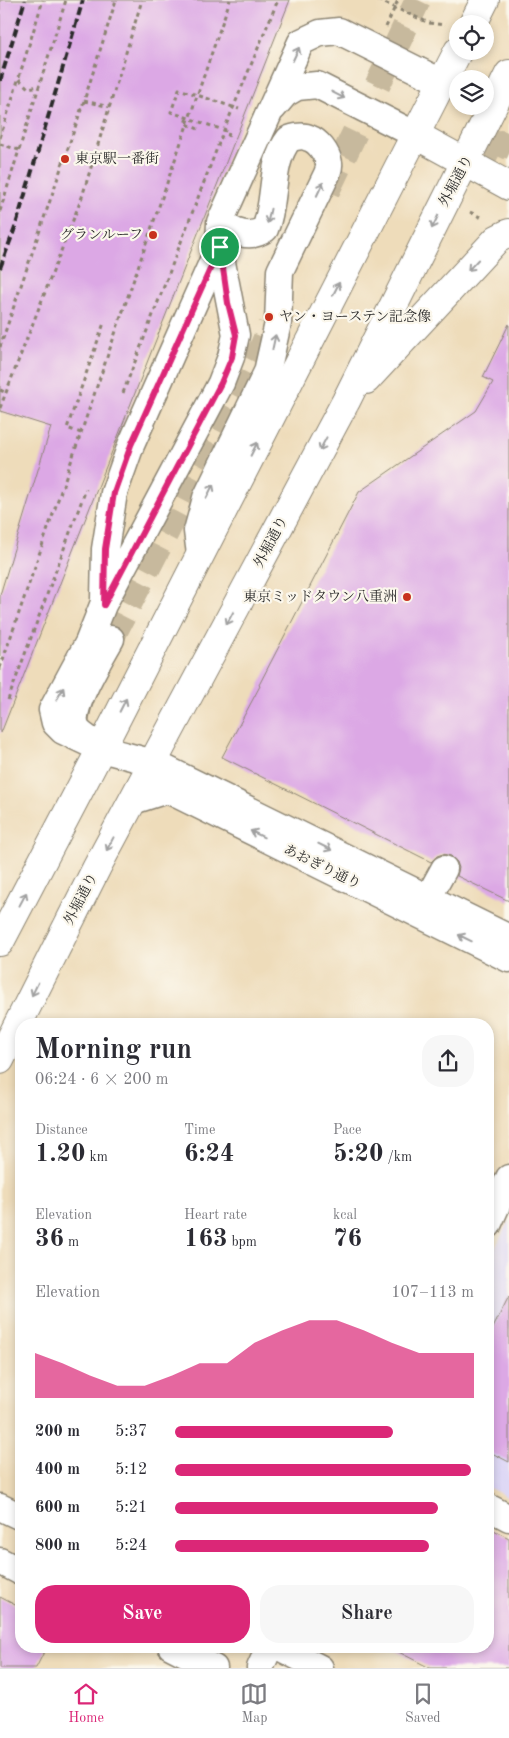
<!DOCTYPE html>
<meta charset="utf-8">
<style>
body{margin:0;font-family:"Old Standard TT","Noto Serif JP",serif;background:#f7f7f7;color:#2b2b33;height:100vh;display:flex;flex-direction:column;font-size:19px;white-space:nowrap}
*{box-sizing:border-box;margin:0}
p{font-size:16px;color:#7c7c81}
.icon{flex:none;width:28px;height:28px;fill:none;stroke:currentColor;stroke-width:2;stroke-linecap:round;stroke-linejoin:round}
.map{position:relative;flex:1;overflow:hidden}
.panel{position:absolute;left:15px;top:1018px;width:479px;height:635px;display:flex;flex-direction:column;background:#fff;border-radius:20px;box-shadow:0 2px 8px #0003}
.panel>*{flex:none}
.buttons{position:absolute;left:449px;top:15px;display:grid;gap:10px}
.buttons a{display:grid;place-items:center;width:45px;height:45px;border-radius:50%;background:#fff;box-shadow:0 2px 8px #0003;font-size:25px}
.pin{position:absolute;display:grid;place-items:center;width:42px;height:42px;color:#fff;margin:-21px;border:2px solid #fff;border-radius:50%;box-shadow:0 1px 5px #0007}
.round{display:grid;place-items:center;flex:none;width:52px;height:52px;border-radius:20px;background:#f7f7f7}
.head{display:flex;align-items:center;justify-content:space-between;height:85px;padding:0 20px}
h1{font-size:28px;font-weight:700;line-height:38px}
.stats{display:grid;grid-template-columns:repeat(3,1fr);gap:8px;height:85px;padding:5px 20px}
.stats div{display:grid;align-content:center}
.stats b{font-size:25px;font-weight:700}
.stats small{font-size:14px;font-weight:400}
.stats p{font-size:14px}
.chart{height:140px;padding:10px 20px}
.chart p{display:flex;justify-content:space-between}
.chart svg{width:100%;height:90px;margin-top:5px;fill:#db2777;opacity:.7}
.button{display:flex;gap:10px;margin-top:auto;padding:10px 20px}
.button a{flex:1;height:58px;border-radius:20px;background:#db2777;color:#fff;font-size:20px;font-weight:700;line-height:58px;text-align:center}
.button a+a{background:#f7f7f7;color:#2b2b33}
ul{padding:0 20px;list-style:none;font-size:16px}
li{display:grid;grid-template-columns:80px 60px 1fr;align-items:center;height:38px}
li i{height:12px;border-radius:6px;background:#db2777}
.tab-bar{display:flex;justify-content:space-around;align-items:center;height:70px;border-top:1px solid #e1e1e2;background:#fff;font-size:14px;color:#7c7c81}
.tab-bar a{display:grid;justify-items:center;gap:2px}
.tab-bar .on{color:#db2777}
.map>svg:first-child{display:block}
.built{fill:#dcd6f6}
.building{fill:#dca8e5}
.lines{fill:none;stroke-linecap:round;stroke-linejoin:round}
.minor-tunnel{stroke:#c7b99d;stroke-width:26;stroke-dasharray:26 13;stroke-linecap:butt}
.minor-casing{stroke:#8c8472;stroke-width:29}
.major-casing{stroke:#8c8472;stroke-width:30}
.path{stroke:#8c8472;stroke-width:3;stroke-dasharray:4 4;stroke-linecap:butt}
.minor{stroke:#fff;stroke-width:26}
.major{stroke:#fff;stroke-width:28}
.rail{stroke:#2b2b2b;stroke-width:4;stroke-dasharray:8 4;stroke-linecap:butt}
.path-bridge{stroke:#8c8472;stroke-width:3;stroke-dasharray:4 4;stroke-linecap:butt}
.oneway{stroke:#a0a0a0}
.route-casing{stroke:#fff;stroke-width:10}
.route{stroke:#db2777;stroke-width:6}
.poi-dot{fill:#c8321e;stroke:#fbf7ec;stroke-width:2}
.labels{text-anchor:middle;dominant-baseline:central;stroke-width:4.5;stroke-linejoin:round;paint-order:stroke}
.poi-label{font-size:14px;fill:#2b2b2b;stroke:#fbf7ec;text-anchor:start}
.street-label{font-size:14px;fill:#2b2b2b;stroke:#fbf7ec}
</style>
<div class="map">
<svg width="509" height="1668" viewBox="0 0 509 1668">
<rect width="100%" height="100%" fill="#fbf7ec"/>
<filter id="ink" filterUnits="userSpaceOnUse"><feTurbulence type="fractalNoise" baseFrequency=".02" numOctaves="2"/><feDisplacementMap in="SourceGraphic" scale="10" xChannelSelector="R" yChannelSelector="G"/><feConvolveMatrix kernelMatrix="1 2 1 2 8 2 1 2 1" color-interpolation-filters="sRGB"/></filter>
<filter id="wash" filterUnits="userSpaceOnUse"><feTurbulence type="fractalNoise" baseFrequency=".0096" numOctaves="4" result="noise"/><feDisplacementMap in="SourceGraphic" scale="20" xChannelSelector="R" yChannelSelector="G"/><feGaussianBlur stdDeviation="1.12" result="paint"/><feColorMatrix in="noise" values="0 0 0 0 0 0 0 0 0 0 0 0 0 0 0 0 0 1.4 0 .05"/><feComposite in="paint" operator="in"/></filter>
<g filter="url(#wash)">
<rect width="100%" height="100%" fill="#eedcba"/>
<!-- built -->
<path class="built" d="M509,1220V1498L488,1487V1263Z"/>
<g id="blocks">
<!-- building -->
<path class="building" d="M0,0H290L1,733H0V595L51,427L0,411Z
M509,324V901L457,876L459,868L457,862L451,856L443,854L437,856L431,862L222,757L260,686L259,685L359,492L476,411L493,382L483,377Z
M509,1296V1462L488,1451V1338Z
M488,1527L509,1538V1668H430L387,1646H488Z
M0,1597L21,1608V1646H47L36,1668H0Z"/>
</g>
</g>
<g filter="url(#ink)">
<use href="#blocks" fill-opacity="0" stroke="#8c8472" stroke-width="1"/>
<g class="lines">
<!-- minor-tunnel -->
<path class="minor-tunnel" d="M509,147L500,143L495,153L509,160
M327,191L418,0
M111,639L263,345L271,326"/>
<!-- minor casing -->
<g class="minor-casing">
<path id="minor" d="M441,82L339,31L320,33L301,42L220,222L219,247L236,335L231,357L221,383L103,605L88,643L52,710L55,723L63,731L101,749L154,763L509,938
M273,108L285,94L297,87L317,85L414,134
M200,554L197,531L206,498L267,372L278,323L280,271L327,174C328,171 330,166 329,163C327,153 318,141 309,138C303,135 295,137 289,139C269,164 277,200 265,229C249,240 234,232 220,222
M104,600L105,549L114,493L131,445L219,247
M95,744C90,740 80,734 77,729C67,711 101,657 111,639
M133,801L164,791L172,792L509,959
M428,898L444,869
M488,1225L509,1178
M0,1507L21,1517
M488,1507L509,1518
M0,1561L21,1572
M171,1646L214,1668
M277,1646L320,1668
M260,1668L270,1646"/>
</g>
<!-- major casing -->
<g class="major-casing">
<path id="major" d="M473,24L485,0
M414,134L509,186
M366,380L497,239L509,233
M0,942L101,749L458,51
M0,1060L97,867L346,401L509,74"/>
</g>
<!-- path -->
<path class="path" d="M378,0L429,23L445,25
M386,27L398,0
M19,79L28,88L40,86
M84,101L110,107
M187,118L185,123L198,129
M228,137L229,132L171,112L179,89L239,109
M0,138L43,0
M0,144L19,150
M0,211L66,0
M470,212L482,218
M0,347L84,101L116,0
M0,390L7,393
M123,393L224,130L278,0
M0,408L82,197L142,0
M81,433L67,428L104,323
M8,700L86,489"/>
<!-- minor -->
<use href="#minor" class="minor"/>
<!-- major -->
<use href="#major" class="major"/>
<!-- rail -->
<path class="rail" d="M0,81L25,0
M0,268L15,228L83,0"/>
<!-- path-bridge -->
<path class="path-bridge" d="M0,668L230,0"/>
</g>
<!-- one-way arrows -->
<defs><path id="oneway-shaft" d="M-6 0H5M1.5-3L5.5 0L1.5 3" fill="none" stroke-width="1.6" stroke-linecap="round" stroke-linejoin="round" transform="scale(1.25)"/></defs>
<g class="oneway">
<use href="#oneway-shaft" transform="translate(296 54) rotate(-65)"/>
<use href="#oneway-shaft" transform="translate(338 95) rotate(27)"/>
<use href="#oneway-shaft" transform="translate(320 189) rotate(-65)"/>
<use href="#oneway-shaft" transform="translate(269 216) rotate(102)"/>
<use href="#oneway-shaft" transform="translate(435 222) rotate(116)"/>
<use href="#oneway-shaft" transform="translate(473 265) rotate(133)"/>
<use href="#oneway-shaft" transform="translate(336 289) rotate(-63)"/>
<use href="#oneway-shaft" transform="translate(274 342) rotate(-78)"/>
<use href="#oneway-shaft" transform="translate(323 444) rotate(118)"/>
<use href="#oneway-shaft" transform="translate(254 449) rotate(-63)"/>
<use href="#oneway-shaft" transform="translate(210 491) rotate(-64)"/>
<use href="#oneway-shaft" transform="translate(230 618) rotate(118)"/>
<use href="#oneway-shaft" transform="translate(60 694) rotate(-61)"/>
<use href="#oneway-shaft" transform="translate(123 705) rotate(-63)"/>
<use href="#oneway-shaft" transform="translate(257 834) rotate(-154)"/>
<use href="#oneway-shaft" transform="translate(110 844) rotate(118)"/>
<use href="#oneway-shaft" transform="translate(325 847) rotate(26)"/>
<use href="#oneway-shaft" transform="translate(23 899) rotate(-62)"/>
<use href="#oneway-shaft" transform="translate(465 938) rotate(-154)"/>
<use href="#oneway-shaft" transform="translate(35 989) rotate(116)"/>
</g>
</g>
<g class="lines" filter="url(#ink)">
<!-- route casing -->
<g class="route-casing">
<path id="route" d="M220,247L228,303L236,335L232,357L221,383L104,605L105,549L114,493L131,445Z"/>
</g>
<!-- route -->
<use href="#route" class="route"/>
</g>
<!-- markers -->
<g class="poi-dot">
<circle cx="65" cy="159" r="5"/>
<circle cx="153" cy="235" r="5"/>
<circle cx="269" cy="317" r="5"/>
<circle cx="407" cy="597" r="5"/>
</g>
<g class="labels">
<!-- poi labels -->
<g class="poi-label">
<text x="75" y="159">東京駅一番街</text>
<text x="143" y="235" text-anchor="end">グランルーフ</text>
<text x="279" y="317">ヤン・ヨーステン記念像</text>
<text x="397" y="597" text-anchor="end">東京ミッドタウン八重洲</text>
</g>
<!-- street labels -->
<g class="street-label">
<text transform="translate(456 181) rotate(-62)">外堀通り</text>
<text transform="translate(271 542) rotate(-62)">外堀通り</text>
<text transform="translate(322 867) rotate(26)">あおぎり通り</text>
<text transform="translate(81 899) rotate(-63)">外堀通り</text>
</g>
</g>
</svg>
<div class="buttons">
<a><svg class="icon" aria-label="locate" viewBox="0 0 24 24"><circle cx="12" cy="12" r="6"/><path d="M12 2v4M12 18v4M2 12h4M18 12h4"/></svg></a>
<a><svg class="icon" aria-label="layers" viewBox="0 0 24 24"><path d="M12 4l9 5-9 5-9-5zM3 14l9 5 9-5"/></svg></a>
</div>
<div class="pin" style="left:220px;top:247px;background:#1e9e55"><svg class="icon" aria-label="arrive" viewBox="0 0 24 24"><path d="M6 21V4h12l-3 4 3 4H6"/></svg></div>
<section class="panel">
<div class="head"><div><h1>Morning run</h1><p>06:24 · 6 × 200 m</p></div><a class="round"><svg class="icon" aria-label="share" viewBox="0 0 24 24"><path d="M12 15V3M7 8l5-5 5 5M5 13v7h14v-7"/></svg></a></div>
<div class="stats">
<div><p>Distance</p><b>1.20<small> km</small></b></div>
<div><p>Time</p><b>6:24</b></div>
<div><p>Pace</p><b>5:20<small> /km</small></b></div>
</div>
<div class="stats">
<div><p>Elevation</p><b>36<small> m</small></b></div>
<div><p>Heart rate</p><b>163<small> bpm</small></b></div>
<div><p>kcal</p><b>76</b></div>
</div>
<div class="chart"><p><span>Elevation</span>107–113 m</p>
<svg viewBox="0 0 160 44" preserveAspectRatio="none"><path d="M0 44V22L10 27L20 33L30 38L40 38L50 33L60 27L70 27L80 17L90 11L100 6L110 6L120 11L130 17L140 22L150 22L160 22V44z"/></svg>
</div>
<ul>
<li><b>200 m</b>5:37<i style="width:73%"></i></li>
<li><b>400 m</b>5:12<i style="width:99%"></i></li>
<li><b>600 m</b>5:21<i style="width:88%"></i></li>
<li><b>800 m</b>5:24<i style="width:85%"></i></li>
</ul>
<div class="button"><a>Save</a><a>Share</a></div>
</section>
</div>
<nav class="tab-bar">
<a class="on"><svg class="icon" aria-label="home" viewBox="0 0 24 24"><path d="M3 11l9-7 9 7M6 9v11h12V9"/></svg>Home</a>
<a><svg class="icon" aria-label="map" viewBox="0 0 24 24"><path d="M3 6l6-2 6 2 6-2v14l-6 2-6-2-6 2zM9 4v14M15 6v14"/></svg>Map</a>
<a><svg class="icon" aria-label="saved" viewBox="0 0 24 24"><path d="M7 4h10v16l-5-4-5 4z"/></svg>Saved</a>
</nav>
